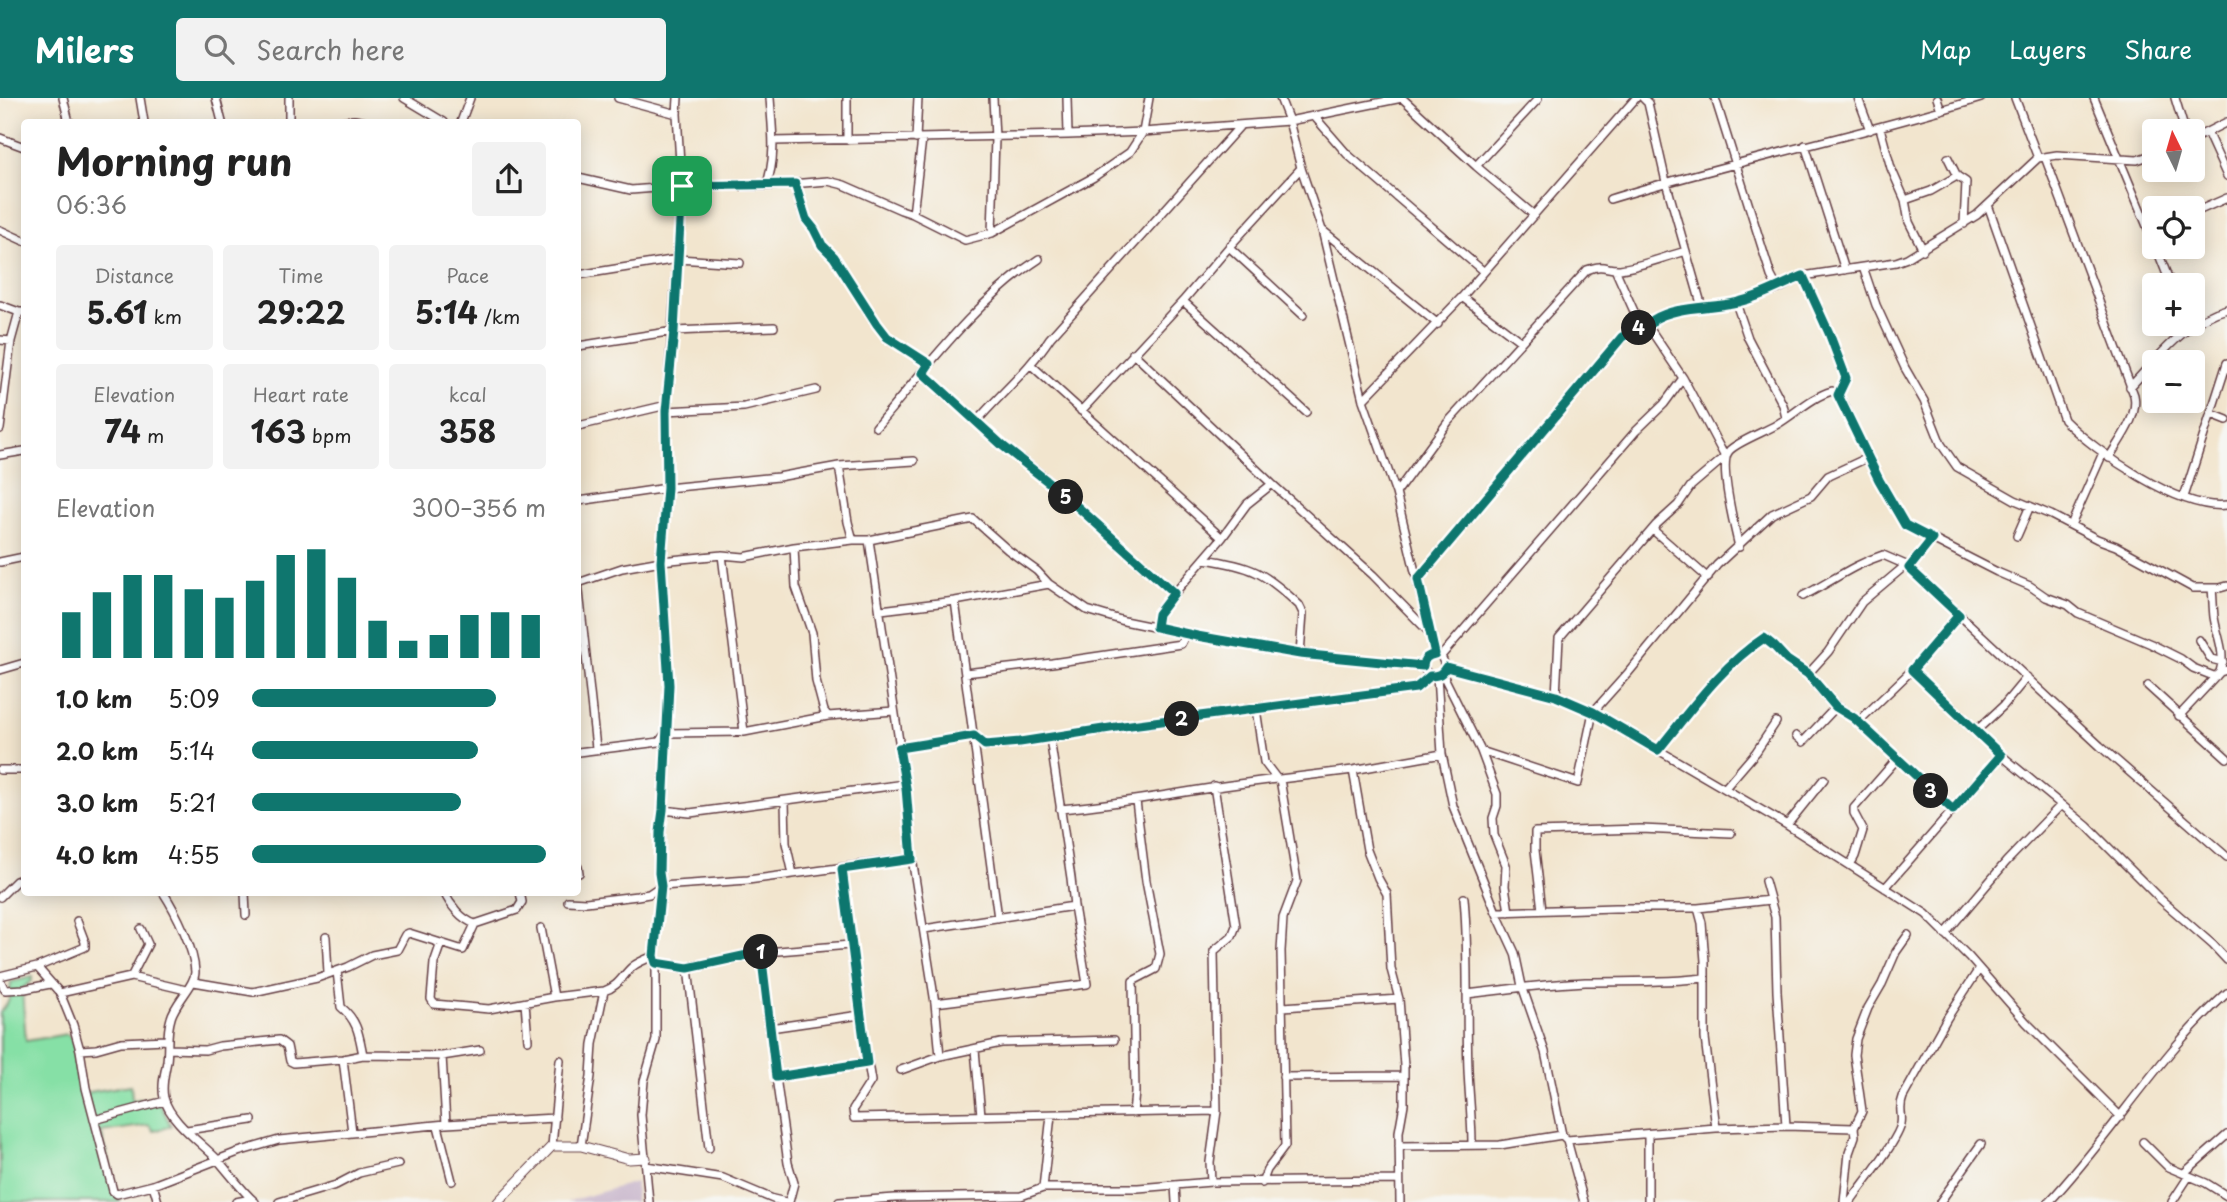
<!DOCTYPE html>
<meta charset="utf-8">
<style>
body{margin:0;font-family:"Playpen Sans",sans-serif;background:#f2f2f2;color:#222;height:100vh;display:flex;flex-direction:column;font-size:26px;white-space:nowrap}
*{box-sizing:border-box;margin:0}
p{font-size:23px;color:#767676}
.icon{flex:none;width:38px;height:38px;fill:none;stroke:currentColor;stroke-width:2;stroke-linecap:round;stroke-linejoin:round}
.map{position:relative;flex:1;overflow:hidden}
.panel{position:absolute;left:21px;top:21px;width:560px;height:777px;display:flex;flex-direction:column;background:#fff;border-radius:7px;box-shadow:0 4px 18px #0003}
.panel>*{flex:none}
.needle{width:46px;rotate:355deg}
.tools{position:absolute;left:2142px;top:21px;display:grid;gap:14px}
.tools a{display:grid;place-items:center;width:63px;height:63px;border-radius:7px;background:#fff;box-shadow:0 4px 18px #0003;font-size:35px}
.pin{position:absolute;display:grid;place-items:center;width:60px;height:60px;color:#fff;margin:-30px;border-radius:14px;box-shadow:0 4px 10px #0006}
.km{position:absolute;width:35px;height:35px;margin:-18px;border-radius:50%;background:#222;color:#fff;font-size:19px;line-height:35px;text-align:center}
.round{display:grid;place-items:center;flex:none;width:74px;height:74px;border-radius:7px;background:#f2f2f2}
.head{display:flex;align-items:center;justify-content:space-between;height:119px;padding:0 35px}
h1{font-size:38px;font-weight:700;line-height:52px}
.metrics{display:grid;grid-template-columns:repeat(3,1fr);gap:10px;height:119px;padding:7px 35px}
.metrics div{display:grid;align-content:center;border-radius:7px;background:#f2f2f2;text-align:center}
.metrics b{font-size:30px;font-weight:700}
.metrics small{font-size:19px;font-weight:400}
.metrics p{font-size:19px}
.chart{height:196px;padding:14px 35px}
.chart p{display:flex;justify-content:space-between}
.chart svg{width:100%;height:126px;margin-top:7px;stroke:#0f766e;stroke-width:6}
ul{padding:0 35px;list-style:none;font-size:23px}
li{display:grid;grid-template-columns:112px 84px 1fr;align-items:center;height:52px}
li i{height:18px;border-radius:9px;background:#0f766e}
header{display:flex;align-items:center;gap:42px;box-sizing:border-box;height:98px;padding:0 35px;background:#0f766e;color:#fff}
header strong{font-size:33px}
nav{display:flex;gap:38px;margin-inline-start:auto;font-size:24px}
.search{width:490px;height:63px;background:#f2f2f2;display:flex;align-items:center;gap:18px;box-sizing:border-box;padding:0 24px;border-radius:7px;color:#767676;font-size:26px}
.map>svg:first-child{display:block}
.industrial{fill:#cebed0}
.green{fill:#86e0a6;stroke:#688068;stroke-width:2}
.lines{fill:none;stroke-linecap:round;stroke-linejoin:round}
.minor-casing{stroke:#633d43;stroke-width:10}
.tertiary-casing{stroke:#633d43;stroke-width:11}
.minor{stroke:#fff;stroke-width:7}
.tertiary{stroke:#fff;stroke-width:9}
.route-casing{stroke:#fff;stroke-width:14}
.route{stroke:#0f766e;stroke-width:9}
</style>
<header>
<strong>Milers</strong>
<div class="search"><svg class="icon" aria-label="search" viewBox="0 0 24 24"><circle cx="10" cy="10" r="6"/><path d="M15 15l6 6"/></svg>Search here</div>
<nav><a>Map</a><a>Layers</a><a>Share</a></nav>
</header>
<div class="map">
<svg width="2227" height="1104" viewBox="0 0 2227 1104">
<rect width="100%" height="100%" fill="#f6f6f2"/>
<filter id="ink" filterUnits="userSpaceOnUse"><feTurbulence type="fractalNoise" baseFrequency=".0143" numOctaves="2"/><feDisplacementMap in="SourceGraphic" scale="14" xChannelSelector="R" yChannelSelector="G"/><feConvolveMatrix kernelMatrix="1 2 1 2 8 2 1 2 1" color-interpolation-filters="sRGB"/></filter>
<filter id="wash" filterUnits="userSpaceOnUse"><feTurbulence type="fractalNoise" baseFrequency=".00686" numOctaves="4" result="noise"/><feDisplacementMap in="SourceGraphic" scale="28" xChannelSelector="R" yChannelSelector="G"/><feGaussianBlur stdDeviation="1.57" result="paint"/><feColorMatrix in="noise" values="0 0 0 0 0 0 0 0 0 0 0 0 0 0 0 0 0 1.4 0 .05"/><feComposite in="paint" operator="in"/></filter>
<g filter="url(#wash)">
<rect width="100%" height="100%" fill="#f2e5ce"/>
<!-- industrial -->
<path class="industrial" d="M636,1084L635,1104H566Z"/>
<!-- green -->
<path class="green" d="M32,879V883L22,891L26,943L67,936L72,941L83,995L131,987L132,1002L157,999L171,1028L154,1033L149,1027L101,1034L120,1104H0V915L9,902L11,884Z"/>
</g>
<g filter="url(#ink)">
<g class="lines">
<!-- minor casing -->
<g class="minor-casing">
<path id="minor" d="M63,0L69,24
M140,0L144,24
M216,0L222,24
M289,0V24
M404,0L444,24
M618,0L677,16
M847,0V42
M1067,0L1068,37L1143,34L1149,0
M1402,0L1476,68L1534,117
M1643,0L1648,5L1666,84L1702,209
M1715,0L1771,178L1778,191
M1858,0L1870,32
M1937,0L1941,12
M2015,0L2038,60
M2094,0L2154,145
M2175,0L2185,33
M1314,18L1347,56L1483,173
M330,24L354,22L365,24
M461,24L470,0
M1880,30L1891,70L1905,102L1909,124L1923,152
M2207,34L2227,78
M0,40L24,49
M916,41L918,0
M2193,41L2227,24
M773,43L1068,37
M1805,47L1845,172
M2045,59L2134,297C2139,319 2119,342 2109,360
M1948,60L1957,78L1966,84L1964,126
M1476,68L1538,1
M578,80L631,92L682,88H766L828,83L844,87L901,112L913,116L965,142L992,135L1094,79L1130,54L1143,34L1289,23L1280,0
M795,86L805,121L814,131L822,147L834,159L877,226L887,239L929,266
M766,88C777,59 772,30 770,0
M1610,101C1733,63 1859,38 1981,0
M1905,102L1931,93L1957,78
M1988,107L2064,322C2096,354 2180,413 2227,407
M2193,115L2227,100
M913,116L922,41
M0,132L24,143
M1322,132L1438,226
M992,135L995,40L993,0
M1229,149L1303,217
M2156,149L2171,187
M1863,169L1876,207L1905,270L1924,303L1941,346L1957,369L2015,402L2051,417L2097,441L2116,448L2193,490H2220L2227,488
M1615,171L1641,229
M578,177L678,161L740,165
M1803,178L1829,235L1846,280L1838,297
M1462,199L1520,243
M1183,203L1306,314
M1736,205L1748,240L1783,307L1786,320
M0,207L19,214
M0,242L11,243L19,214H24
M578,248L674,233L774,229
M1133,255L1272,386L1373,477L1428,533
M1030,266L1222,440L1160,512L1156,529
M923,275L1003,348L1039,375L1174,495
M2130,289C2157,261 2187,221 2227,211
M1363,302L1462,199L1636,0
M666,313L744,309L816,292
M1081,313L1183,203L1229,149L1301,70
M2212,316L2227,322
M976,324C1000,296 1030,271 1050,240L1240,28
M578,328L667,307
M876,329C924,273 977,201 1039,161
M0,331L11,243
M0,357L24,353
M839,368L848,424L853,442
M1396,395L1363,302L1322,132L1301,70L1289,23L1402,0
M2184,399L2227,265
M579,403L667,390L778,379L839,368L914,363
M2071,427L2103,355
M1653,432L1708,480
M2017,438L2030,408
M1222,440L1247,406L1272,386
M869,442L906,690L912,760
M794,449L796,489L812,535L816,583L824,613L828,618
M1739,449C1735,431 1718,365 1729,353C1735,345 1766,333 1776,327C1795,316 1811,299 1832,293L1837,296L1844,307L1871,367L1905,427L1997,474L2030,488L2046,499L2068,507L2078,515L2151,546L2181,561L2193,570L2216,579
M722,457L744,634
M1204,461C1252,468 1264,474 1299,507L1303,515L1300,556
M0,464L24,459
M1909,470L1932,441
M1418,481L1622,239L1641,229L1652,225L1659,218L1680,212L1736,205L1778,191L1803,178L1896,164L1907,160L1977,117L2038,60L2057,57L2137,62L2154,56
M578,484L596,650
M578,485L622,470L661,463L722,457L744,459L794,449L853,442H869L973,421L1008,452L1037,473L1049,486L1087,512L1124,523L1197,538L1300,556L1423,568C1428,581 1439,580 1446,569L1441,558C1431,554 1425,558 1423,568
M2212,490C2213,500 2213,510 2214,519C2217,539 2226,554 2220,574
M1803,498C1831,484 1852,467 1883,457L1906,467L2100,648L2227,759
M955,503L998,820
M881,512L955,503L1049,486
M2199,542L2211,561L2223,564
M1435,556L1396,395L1448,324L1587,172C1605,165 1605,172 1620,171C1642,168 1664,159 1686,153
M1441,558L1635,334L1664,306L1683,280
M1446,569L1556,598L1593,614L1787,727L1926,816L1969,859L2026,924L2121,1019
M0,572L24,565
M965,575L1052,565L1181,546L1186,536
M1442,575L1481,653
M1808,576L1828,554L1862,504L1906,467
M1437,578L1442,656L1453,708L1496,814L1515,855L1522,888L1545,954L1562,1037L1567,1042L1584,1104
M2148,588L2227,660
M1556,598L1559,540L1656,427L1678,407L1691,388L1725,359L1683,280L1650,231L1652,225
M1256,611L1264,664L1277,681H1280L1297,783L1283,820L1281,853L1285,1048L1267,1072L1262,1085
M2179,618L2220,574L2227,572
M1858,624L1912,572L1959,517
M1976,633L2003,608L2027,579
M1796,638L1803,644L1836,609
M899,650L974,638L985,647L1020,644L1123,628L1416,590L1430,578
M1658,652C1690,613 1721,568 1764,540L1774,548L1787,562L1808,576L1831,604L1854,620L1953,712
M578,654L659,644L666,635L744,634L828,618L894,613
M2001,657L2087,728L2159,800L2213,847L2227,862
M0,672H24
M1353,672L1367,752L1378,780L1387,796L1391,871L1399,901L1404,968V1006L1399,1034L1400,1104
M1280,681L1353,672L1442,656
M1725,690L1756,654L1776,624
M785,703L786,745L793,776
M1060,711C1133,705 1204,689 1277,681
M663,712L690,715L905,686
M1787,727L1824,681
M1850,767L1855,758L1863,732L1854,715V710L1897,661
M578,769L579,775
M842,770L860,917L871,983L853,1011L854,1020L1217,1013
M1765,783L1775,819L1777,894L1786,1028
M1885,790L2001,657L1912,572
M163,794C176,814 194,850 195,874C195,888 175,904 171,920C166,936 169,948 167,963C165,975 161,987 164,1000C170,1023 199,1043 216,1060C229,1074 240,1091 255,1104
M245,794L246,817
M444,794C450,807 461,821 475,826L517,812L522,804L520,794
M0,799L16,783L24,780
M1464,800C1469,857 1466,915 1468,972C1469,997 1472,1022 1472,1047
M568,803L586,804L637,798L649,796L661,788L748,782L912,760L935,905L940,958
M1698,810L1770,802
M1542,812L1535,752V734L1641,731L1731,735
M1496,814L1615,810H1698L1702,825L1705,863V940L1716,1030
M1509,814L1505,788L1506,767L1494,737L1493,720L1497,708V696L1481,653L1578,685L1593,614L1628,575L1717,467L1772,416L1811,398L1828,378L1869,359
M541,830L554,899
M924,831L1074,808
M1945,836L2006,764L2060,708
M326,839L328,875
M441,845L434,865L431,901L434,906L489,911L554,899L604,893C618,889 622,878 632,869C638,864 646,861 654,858
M761,854L776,979L788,1065L794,1085L789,1104
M656,865L688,870L754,855L850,847
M37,869L85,849V844L77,823
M688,870L709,1050
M337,873L341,909C358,923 359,937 363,957L442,958L480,952
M0,878L37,869L60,895L73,927L80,952L86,990L113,1093L117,1096L153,1087L238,1054L279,1042L446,1026L442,958
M131,879L148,846L141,831
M0,882L5,892L25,891L50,886
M194,884L253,894L317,880L348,869L372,857L397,852L405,837L409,835L463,852L475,826
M60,895L131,879L186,892
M1467,896C1506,891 1545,886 1585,884C1625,883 1664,885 1704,880
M525,905L528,942
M935,905L1087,886L1074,808L1071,780L1050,640
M1283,909L1399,901
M770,930L860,917
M168,951L205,952L220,948L279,942L287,948L290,963L294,965L343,961L363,957
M80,952L96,951L121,944L166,942
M975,952L981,1017
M343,961L352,1034
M901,972L940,958L1001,945L1114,942
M776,979L867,965
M1283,979L1404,978
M1133,1015L1135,994L1133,883L1156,871L1160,856L1146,783L1136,703
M94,1022L165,1003
M446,1026L555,1020
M438,1028L452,1083
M187,1032L252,1022
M1648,1037V1104
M1567,1042L1716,1030L1786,1028L1854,1030
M2143,1044L2168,1069L2206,1085L2227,1098
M552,1048L560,962
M581,1048L591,978L593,946L604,893
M1399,1048L1500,1047L1562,1037
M646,1068L723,1080L773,1101L786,1104
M2184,1075L2227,1037
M1211,1084L1210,1064L1217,1013L1214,853L1232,838L1236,828L1214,688
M153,1087L158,1104
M1175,1087L1176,1104
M1043,1090L1051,1017
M236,1104L251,1101
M279,1104L336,1087L359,1075L398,1066
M649,1104L641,1017L644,983L656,942V865L654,858L661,788L659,775L661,734L663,712L669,587L661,463L667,390L666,313L682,98L677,16L678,0
M839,1104L895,1100L1021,1098L1043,1090H1138L1211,1084L1399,1082
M1844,1104L1849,1055L1855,1038L1854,1030L1862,1013L1854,957L1856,941L1868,910L1882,886L1896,854L1908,837
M1850,1104C1861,1088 1898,1043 1901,1026C1903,1016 1898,1011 1903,999L1947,920L1979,871
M1940,1104L1981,1046
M2049,1104C2112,1037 2159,956 2227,895
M2172,1104L2189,1078"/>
</g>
<!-- tertiary casing -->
<g class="tertiary-casing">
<path id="tertiary" d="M498,1104L552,1048H581L629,1061L646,1060"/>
</g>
<!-- minor -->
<use href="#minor" class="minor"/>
<!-- tertiary -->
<use href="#tertiary" class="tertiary"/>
</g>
</g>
<g class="lines" filter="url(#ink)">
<!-- route casing -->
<g class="route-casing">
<path id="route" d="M795,86L806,121L814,131L822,147L834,159L877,226L887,239L929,266L923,275L1003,348L1061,394L1174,495L1158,516L1156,529L1197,538L1300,556L1423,568C1424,560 1427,558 1435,556L1418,481L1622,239L1641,229L1652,225L1653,222C1678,207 1710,211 1738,204C1761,199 1781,187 1803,178L1829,235L1846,280L1838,297L1879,382L1905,427L1932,441L1909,470L1959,517L1912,572L2001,657L1953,712L1854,620L1836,609L1808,576L1787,562L1774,548L1764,540C1721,568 1690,613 1658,652L1593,614L1556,598L1446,569C1442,576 1439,578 1430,578L1416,590L1123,628L1020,644L985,647L974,638L899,650L906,690L912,761L842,771L867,965L776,979L761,854L688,870L656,865L654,858L661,788L659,775L660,734L663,712L669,587L661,463L667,390L666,313L674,233L682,88Z"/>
</g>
<!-- route -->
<use href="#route" class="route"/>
</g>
</svg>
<div class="tools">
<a><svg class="needle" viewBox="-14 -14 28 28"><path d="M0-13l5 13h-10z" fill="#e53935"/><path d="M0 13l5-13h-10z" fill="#767676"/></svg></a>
<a><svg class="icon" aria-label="locate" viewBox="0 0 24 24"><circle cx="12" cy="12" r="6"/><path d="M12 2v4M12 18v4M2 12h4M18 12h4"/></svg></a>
<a>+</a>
<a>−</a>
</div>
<div class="pin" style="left:682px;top:88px;background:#1e9e55"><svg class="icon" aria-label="arrive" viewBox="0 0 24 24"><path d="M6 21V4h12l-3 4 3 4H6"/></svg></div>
<b class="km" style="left:761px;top:854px">1</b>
<b class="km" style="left:1182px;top:621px">2</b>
<b class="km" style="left:1931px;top:693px">3</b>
<b class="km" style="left:1639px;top:230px">4</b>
<b class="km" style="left:1066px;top:399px">5</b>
<section class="panel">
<div class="head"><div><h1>Morning run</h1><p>06:36</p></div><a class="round"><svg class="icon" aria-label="share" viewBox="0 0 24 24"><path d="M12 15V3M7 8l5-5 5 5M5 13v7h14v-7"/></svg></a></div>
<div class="metrics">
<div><p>Distance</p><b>5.61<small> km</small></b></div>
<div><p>Time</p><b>29:22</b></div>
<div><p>Pace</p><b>5:14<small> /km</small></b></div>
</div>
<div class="metrics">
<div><p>Elevation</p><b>74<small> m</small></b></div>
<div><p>Heart rate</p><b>163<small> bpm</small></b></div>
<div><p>kcal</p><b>358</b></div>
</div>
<div class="chart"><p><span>Elevation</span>300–356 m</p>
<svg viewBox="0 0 160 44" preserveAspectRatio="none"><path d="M5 44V28M15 44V21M25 44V15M35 44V15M45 44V20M55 44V23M65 44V17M75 44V8M85 44V6M95 44V16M105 44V31M115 44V38M125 44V36M135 44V29M145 44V28M155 44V29"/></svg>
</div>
<ul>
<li><b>1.0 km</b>5:09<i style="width:83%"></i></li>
<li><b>2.0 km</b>5:14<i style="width:77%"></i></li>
<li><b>3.0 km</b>5:21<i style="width:71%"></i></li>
<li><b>4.0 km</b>4:55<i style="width:100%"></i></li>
</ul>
</section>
</div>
